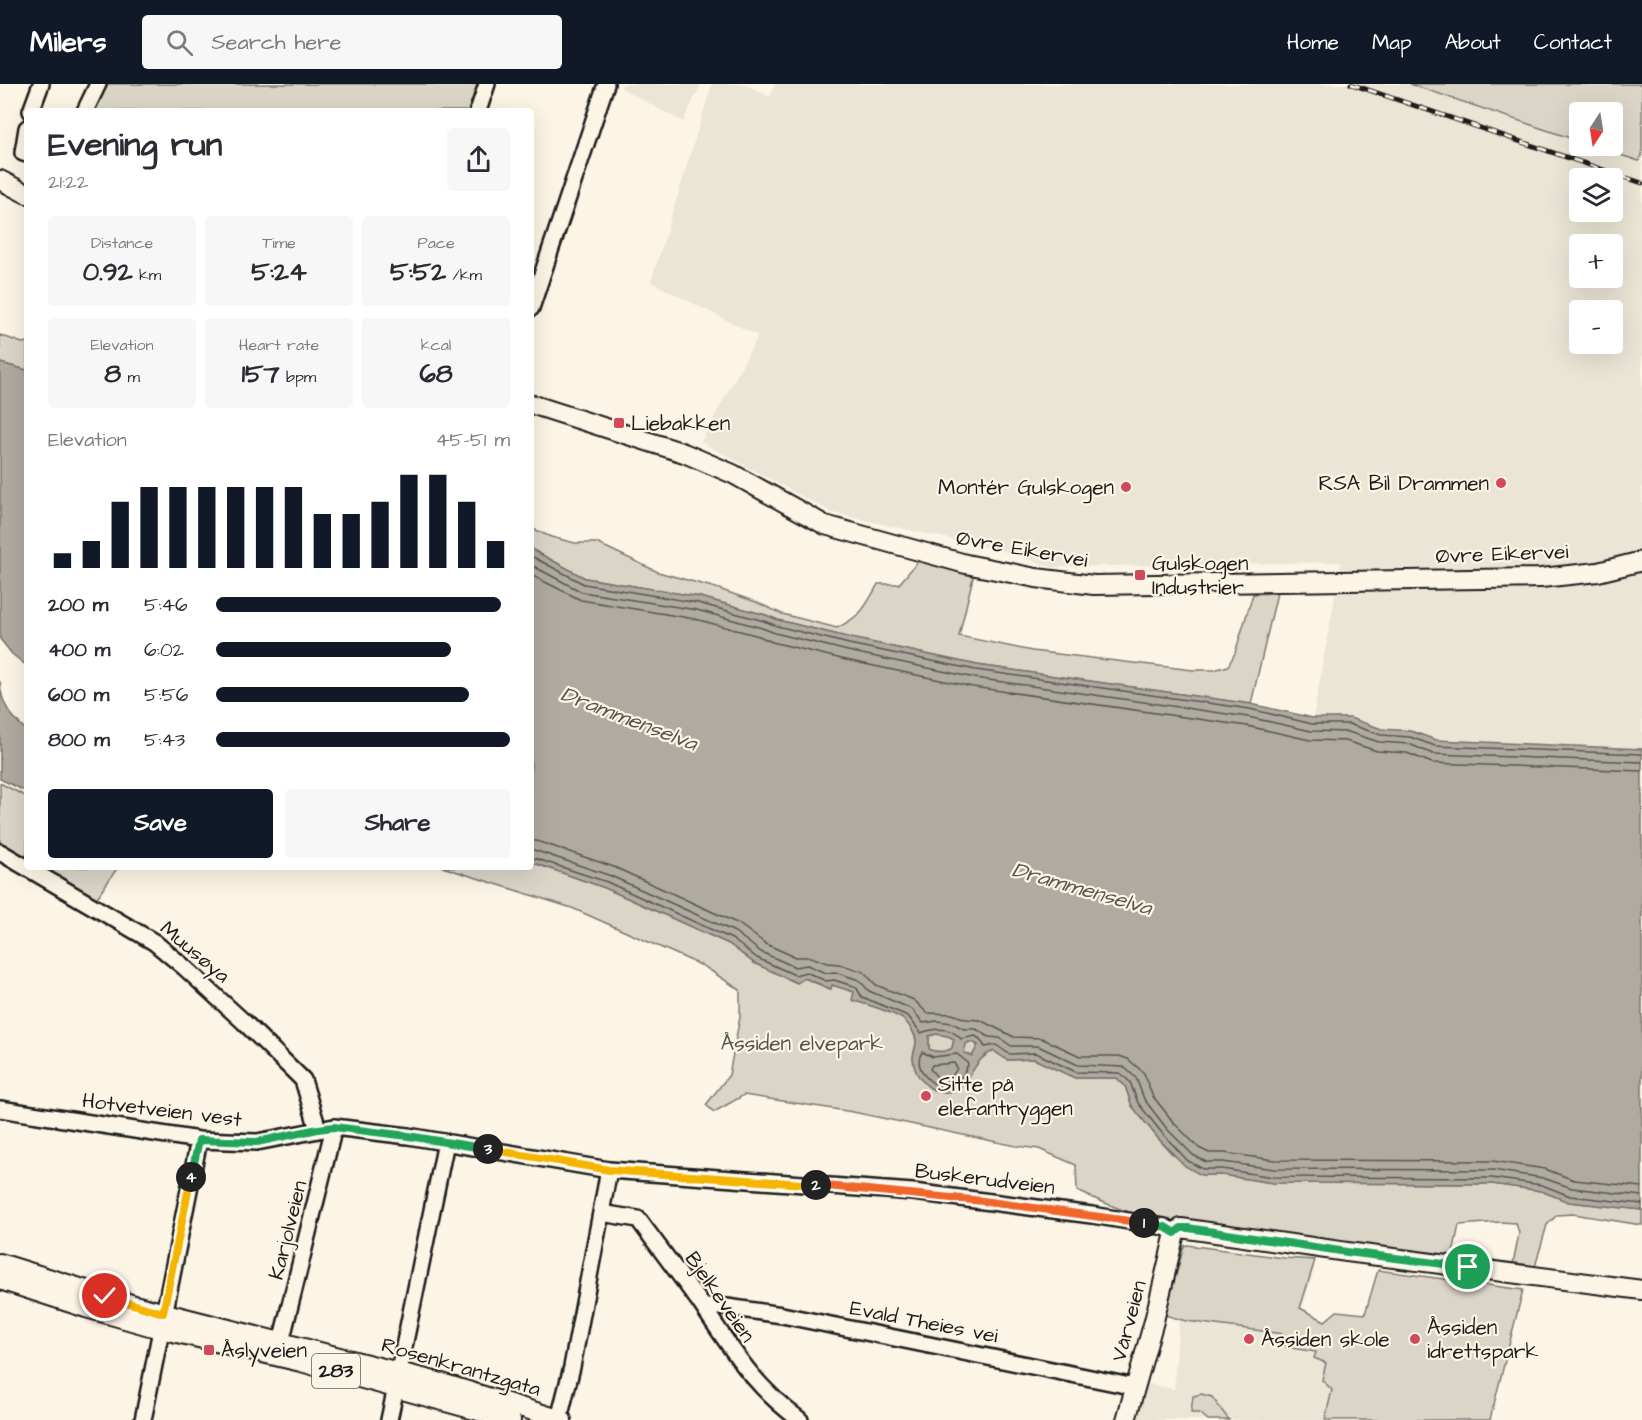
<!DOCTYPE html>
<meta charset="utf-8">
<style>
body{margin:0;font-family:"Architects Daughter",sans-serif;background:#f7f7f7;color:#2b2b33;height:100vh;display:flex;flex-direction:column;font-size:22px;white-space:nowrap}
*{box-sizing:border-box;margin:0}
p{font-size:20px;color:#7c7c81}
.icon{flex:none;width:33px;height:33px;fill:none;stroke:currentColor;stroke-width:2;stroke-linecap:round;stroke-linejoin:round}
.map{position:relative;flex:1;overflow:hidden}
.sheet{position:absolute;left:24px;top:24px;width:510px;height:762px;display:flex;flex-direction:column;background:#fff;border-radius:6px;box-shadow:0 6px 24px #0002}
.sheet>*{flex:none}
.needle{width:39px;rotate:192deg}
.controls{position:absolute;left:1569px;top:18px;display:grid;gap:12px}
.controls a{display:grid;place-items:center;width:54px;height:54px;border-radius:6px;background:#fff;box-shadow:0 6px 24px #0002;font-size:30px}
.pin{position:absolute;display:grid;place-items:center;width:51px;height:51px;color:#fff;margin:-26px;border:3px solid #fff;border-radius:50%;box-shadow:0 2px 6px #0007}
.km{position:absolute;width:30px;height:30px;margin:-15px;border-radius:50%;background:#222;color:#fff;font-size:16px;line-height:30px;text-align:center}
.round{display:grid;place-items:center;flex:none;width:63px;height:63px;border-radius:6px;background:#f7f7f7}
.head{display:flex;align-items:center;justify-content:space-between;height:102px;padding:0 24px}
h1{font-size:33px;font-weight:700;line-height:45px}
.metrics{display:grid;grid-template-columns:repeat(3,1fr);gap:9px;height:102px;padding:6px 24px}
.metrics div{display:grid;align-content:center;border-radius:6px;background:#f7f7f7;text-align:center}
.metrics b{font-size:26px;font-weight:700}
.metrics small{font-size:16px;font-weight:400}
.metrics p{font-size:16px}
.chart{height:168px;padding:12px 24px}
.chart p{display:flex;justify-content:space-between}
.chart svg{width:100%;height:108px;margin-top:6px;stroke:#111827;stroke-width:6}
.primary-button{display:flex;gap:12px;margin-top:auto;padding:12px 24px}
.primary-button a{flex:1;height:69px;border-radius:6px;background:#111827;color:#fff;font-size:24px;font-weight:700;line-height:69px;text-align:center}
.primary-button a+a{background:#f7f7f7;color:#2b2b33}
ul{padding:0 24px;list-style:none;font-size:20px}
li{display:grid;grid-template-columns:96px 72px 1fr;align-items:center;height:45px}
li i{height:15px;border-radius:8px;background:#111827}
header{display:flex;align-items:center;gap:36px;box-sizing:border-box;height:84px;padding:0 30px;background:#111827;color:#fff}
header strong{font-size:28px}
nav{display:flex;gap:33px;margin-inline-start:auto;font-size:21px}
.search{width:420px;height:54px;background:#f7f7f7;display:flex;align-items:center;gap:15px;box-sizing:border-box;padding:0 21px;border-radius:6px;color:#7c7c81;font-size:22px}
.map>svg:first-child{display:block}
.built{fill:#ebe5d6;fill-rule:evenodd}
.green{fill:#dbd5c8;stroke:#7c7872;stroke-width:1.5}
.water{fill:#b0aba1;stroke:#75726c;stroke-width:1.5;fill-rule:evenodd}
.lines{fill:none;stroke-linecap:round;stroke-linejoin:round}
.shore{stroke:#575551;stroke-width:1.5}
.minor-casing{stroke:#1c1c1c;stroke-width:20}
.major-casing{stroke:#1c1c1c;stroke-width:22}
.minor{stroke:#fcf5e5;stroke-width:15}
.major{stroke:#fcf5e5;stroke-width:18}
.rail-casing{stroke:#1c1c1c;stroke-width:5}
.rail{stroke:#fcf5e5;stroke-width:3;stroke-dasharray:9;stroke-linecap:butt}
.split-1-casing{stroke:#fff;stroke-width:12}
.split-2-casing{stroke:#fff;stroke-width:12}
.split-3-casing{stroke:#fff;stroke-width:12}
.split-4-casing{stroke:#fff;stroke-width:12}
.split-5-casing{stroke:#fff;stroke-width:12}
.split-1{stroke:#22a559;stroke-width:8}
.split-2{stroke:#f0652b;stroke-width:8}
.split-3{stroke:#f5b400;stroke-width:8}
.split-4{stroke:#22a559;stroke-width:8}
.split-5{stroke:#f5b400;stroke-width:8}
.poi-dot{fill:#d1495b;stroke:#fcf5e5;stroke-width:2}
.labels{text-anchor:middle;dominant-baseline:central;stroke-width:4.5;stroke-linejoin:round;paint-order:stroke}
.shield{fill:#fcf5e5;stroke:#5f5d58;stroke-width:1.5}
.shield-label{font-size:20px;font-weight:bold;fill:#1c1c1c}
.poi-label{font-size:21px;fill:#1c1c1c;stroke:#fcf5e5;text-anchor:start}
.street-label{font-size:21px;fill:#1c1c1c;stroke:#fcf5e5}
.park-label{font-size:21px;fill:#555450;stroke:#fcf5e5}
.water-label{font-size:22px;font-style:italic;fill:#575551;stroke:#fcf5e5}
</style>
<header>
<strong>Milers</strong>
<div class="search"><svg class="icon" aria-label="search" viewBox="0 0 24 24"><circle cx="10" cy="10" r="6"/><path d="M15 15l6 6"/></svg>Search here</div>
<nav><a>Home</a><a>Map</a><a>About</a><a>Contact</a></nav>
</header>
<div class="map">
<svg width="1642" height="1336" viewBox="0 0 1642 1336">
<rect width="100%" height="100%" fill="#fcf5e5"/>
<filter id="ink" filterUnits="userSpaceOnUse"><feTurbulence type="fractalNoise" baseFrequency=".0167" numOctaves="2"/><feDisplacementMap in="SourceGraphic" scale="12" xChannelSelector="R" yChannelSelector="G"/><feConvolveMatrix kernelMatrix="1 2 1 2 8 2 1 2 1" color-interpolation-filters="sRGB"/></filter>
<g filter="url(#ink)">
<!-- built -->
<path class="built" d="M623,0H701L683,38L621,4Z
M712,0H745L770,13L775,0H1408L1579,57L1580,62H1593L1642,78V665L1436,656L1411,647L1382,645L1350,634H1313L1341,478L1052,483L1007,468L833,429L701,358L758,252L651,198ZM1580,94H1612V128H1580ZM1580,160H1612V194H1580ZM1580,226H1612V260H1580Z
M1184,1165L1315,1182L1302,1225L1326,1236L1315,1274L1326,1279L1332,1306L1325,1336H1137L1147,1300L1174,1305Z"/>
<!-- green -->
<path class="green" d="M107,0H478L468,27H93Z
M1410,0H1642V71L1639,77L1593,62H1612V28H1580L1579,57Z
M0,251L22,259L27,258V286L0,279Z
M531,444L551,453L575,459H597L658,488L716,504L756,518L782,530L837,544C862,531 865,524 878,500H899L920,475L974,489L959,552L1032,567L1193,586H1214L1228,582L1235,569L1253,510L1277,509L1251,620L977,581L851,554L778,536L766,531L700,513L585,494L531,465Z
M0,699L27,713V783H118L92,821L0,768Z
M531,778L605,804L729,860L754,879L797,899L804,894L830,905L832,901L855,908L853,916C867,921 892,927 904,936C910,941 917,953 916,960C915,965 913,970 913,974C916,993 932,1015 953,1007C972,1000 971,975 994,967L1007,976L1034,975L1075,994H1117L1125,1002L1132,1022L1157,1053L1171,1069L1201,1091H1222L1273,1099L1492,1100L1541,1107L1569,1118L1642,1126V1141L1573,1130L1557,1131L1547,1141L1535,1183L1513,1180L1519,1149L1516,1139L1500,1138L1459,1141L1452,1174L1180,1138C1140,1136 1112,1122 1077,1107L1076,1081L1039,1065L1016,1062L853,1028L744,1011L714,1028L706,1021L729,991L740,933V906L705,883L572,824L442,783H531Z
M936,950L948,952L954,955L952,964C947,968 935,969 929,965V952Z
M964 965a7 7 0 1 1 14 0a7 7 0 1 1-14 0Z
M1187,1161L1284,1174L1315,1176L1300,1224L1325,1237L1337,1227L1365,1230L1378,1186L1523,1206L1490,1336H1325L1332,1306L1322,1296L1326,1279L1314,1274L1316,1268L1286,1263L1284,1250L1186,1237L1165,1231L1184,1162Z
M1201,1310L1212,1313L1229,1336H1208L1200,1329H1191L1193,1312Z"/>
<!-- water -->
<path class="water" d="M0,279L27,286V582L12,570L0,555Z
M531,465L585,494L700,513L766,531L778,536L851,554L977,581L1251,620L1313,634H1350L1382,645L1411,647L1436,656L1642,665V1126L1569,1118L1541,1107L1492,1100L1273,1099L1222,1091H1201L1185,1082L1157,1053L1132,1022L1125,1002L1117,994H1075L1034,975L1007,976L994,967C971,975 972,1001 953,1007C933,1014 913,993 913,974C913,968 917,962 916,956C915,950 909,940 904,936C892,927 867,921 852,916L854,908L832,901L831,905L805,894L797,899L754,879L729,860L605,804L531,778ZM936,950L948,952L954,955L952,964C947,968 935,969 929,965V952ZM969,958H973L978,961L972,972L964,969L966,960Z
M0,597C1,621 10,631 27,647V708L0,695Z"/>
<g class="lines">
<!-- shore -->
<path class="shore" d="M531,472L584,500L698,519L764,537L777,542L849,560L976,586L1250,625L1312,640H1349L1381,651L1410,653L1435,662L1642,670
M531,481L582,508L697,526L762,544L775,549L848,567L975,594L1248,633L1311,647L1348,648L1379,658L1409,660L1433,670L1642,678
M531,491L581,516L695,535L759,552L772,558L846,576L973,603L1247,642L1310,656L1346,657L1377,667L1407,669L1432,679L1642,687
M531,756L540,758L614,783L739,840L766,860L795,873H811L827,879L839,880L864,888L876,901L914,916L927,929L952,930L966,935L980,936L1014,953L1041,954L1080,972H1119L1128,975L1144,989L1152,1011L1174,1039L1199,1064L1209,1069H1224L1275,1076L1493,1077L1545,1085L1574,1096L1642,1103
M531,765L611,792L735,848L761,868L795,883L807,881L826,889L835,888L859,896L869,907L912,925L923,939L937,937L952,939L964,945H976L989,953L1000,954L1011,962H1038L1078,981L1124,983L1136,994L1144,1015L1167,1045L1193,1071L1206,1078H1223L1274,1085L1493,1086L1543,1094L1572,1104L1642,1112
M531,773L607,798L732,855L757,874L795,891L806,888L826,897L834,896L856,903L862,913L908,932L921,949C935,944 950,942 961,955L975,952L980,955L985,963L996,961L1009,970L1036,969L1076,988L1120,989L1130,998L1138,1019L1162,1049L1188,1077L1203,1085H1222L1273,1093L1492,1094L1542,1101L1570,1112L1642,1120
M922,968L933,973L957,970L967,978L968,981C965,986 962,994 958,998C940,1014 910,986 922,968Z
M954,979L957,984C953,993 948,997 938,994L930,985L932,981Z"/>
<!-- minor casing -->
<g class="minor-casing">
<path id="minor" d="M31,27L41,0
M85,27L98,0
M478,27L487,0
M27,44L23,69L27,70
M531,224L606,0
M0,768L154,858L184,883L244,938L303,996L318,1045
M0,1025L199,1056L257,1058L334,1043L408,1052L609,1086L913,1108L1092,1131L1165,1143L1175,1149
M601,1129L638,1135C659,1163 679,1190 699,1217C732,1265 752,1301 800,1336
M703,1223H727L782,1231L1135,1303
M281,1258L334,1043
M399,1287L446,1058
M559,1335L572,1283L609,1086
M143,1336L199,1056
M389,1336L396,1303"/>
</g>
<!-- major casing -->
<g class="major-casing">
<path id="major" d="M0,96L27,110
M531,320L684,369L733,390L825,441L966,480L1036,494L1094,501L1541,494L1598,488L1642,477
M0,1179L138,1222L442,1299L562,1336
M0,1196L86,1224L160,1245L301,1278L511,1336
M1126,1336L1154,1237L1175,1149L1181,1144L1347,1168L1642,1206"/>
</g>
<!-- minor -->
<use href="#minor" class="minor"/>
<!-- major -->
<use href="#major" class="major"/>
<!-- rail casing -->
<g class="rail-casing">
<path id="rail" d="M1351,0L1642,99"/>
</g>
<!-- rail -->
<use href="#rail" class="rail"/>
</g>
</g>
<g class="lines" filter="url(#ink)">
<!-- split-1 casing -->
<g class="split-1-casing">
<path id="split-1" d="M1144,1139L1165,1143L1175,1149L1181,1144H1188L1347,1168L1468,1183"/>
</g>
<!-- split-2 casing -->
<g class="split-2-casing">
<path id="split-2" d="M816,1101L983,1117L1144,1139"/>
</g>
<!-- split-3 casing -->
<g class="split-3-casing">
<path id="split-3" d="M488,1065L609,1086L816,1101"/>
</g>
<!-- split-4 casing -->
<g class="split-4-casing">
<path id="split-4" d="M191,1093L199,1056L257,1058L318,1045L334,1043L408,1052L488,1065"/>
</g>
<!-- split-5 casing -->
<g class="split-5-casing">
<path id="split-5" d="M105,1212L163,1229L191,1093"/>
</g>
<!-- split-1 -->
<use href="#split-1" class="split-1"/>
<!-- split-2 -->
<use href="#split-2" class="split-2"/>
<!-- split-3 -->
<use href="#split-3" class="split-3"/>
<!-- split-4 -->
<use href="#split-4" class="split-4"/>
<!-- split-5 -->
<use href="#split-5" class="split-5"/>
</g>
<!-- markers -->
<g class="poi-dot">
<rect x="613" y="333" width="12" height="12" rx="3"/>
<circle cx="1501" cy="399" r="6"/>
<circle cx="1126" cy="403" r="6"/>
<rect x="1134" y="485" width="12" height="12" rx="3"/>
<circle cx="926" cy="1012" r="6"/>
<circle cx="1249" cy="1255" r="6"/>
<circle cx="1415" cy="1255" r="6"/>
<rect x="203" y="1260" width="12" height="12" rx="3"/>
</g>
<g class="labels">
<!-- shield labels -->
<rect class="shield" x="312" y="1270" width="48" height="34" rx="4.5"/>
<g class="shield-label">
<text x="336" y="1287">283</text>
</g>
<!-- poi labels -->
<g class="poi-label">
<text x="631" y="339">Liebakken</text>
<text x="1489" y="399" text-anchor="end">RSA Bil Drammen</text>
<text x="1114" y="403" text-anchor="end">Montér Gulskogen</text>
<text x="1152" y="479">Gulskogen<tspan x="1152" dy="24">Industrier</tspan></text>
<text x="938" y="1000">Sitte på<tspan x="938" dy="24">elefantryggen</tspan></text>
<text x="1427" y="1243">Åssiden<tspan x="1427" dy="24">idrettspark</tspan></text>
<text x="1261" y="1255">Åssiden skole</text>
<text x="221" y="1266">Åslyveien</text>
</g>
<!-- street labels -->
<g class="street-label">
<text transform="translate(1022 465) rotate(10)">Øvre Eikervei</text>
<text transform="translate(1502 470) rotate(-2)">Øvre Eikervei</text>
<text transform="translate(195 868) rotate(40)">Muusøya</text>
<text transform="translate(162 1026) rotate(7)">Hotvetveien vest</text>
<text transform="translate(985 1095) rotate(7)">Buskerudveien</text>
<text transform="translate(288 1146) rotate(-76)">Karjolveien</text>
<text transform="translate(720 1213) rotate(55)">Bjelkeveien</text>
<text transform="translate(1129 1237) rotate(-75)">Vårveien</text>
<text transform="translate(924 1238) rotate(11)">Evald Theies vei</text>
<text transform="translate(461 1283) rotate(16)">Rosenkrantzgata</text>
</g>
<!-- park labels -->
<g class="park-label">
<text x="802" y="959">Åssiden elvepark</text>
</g>
<!-- water labels -->
<g class="water-label">
<text transform="translate(629 635) rotate(21)">Drammenselva</text>
<text transform="translate(1082 805) rotate(16)">Drammenselva</text>
</g>
</g>
</svg>
<div class="controls">
<a><svg class="needle" viewBox="-14 -14 28 28"><path d="M0-13l5 13h-10z" fill="#e53935"/><path d="M0 13l5-13h-10z" fill="#7c7c81"/></svg></a>
<a><svg class="icon" aria-label="layers" viewBox="0 0 24 24"><path d="M12 4l9 5-9 5-9-5zM3 14l9 5 9-5"/></svg></a>
<a>+</a>
<a>−</a>
</div>
<div class="pin" style="left:1468px;top:1183px;background:#1e9e55"><svg class="icon" aria-label="arrive" viewBox="0 0 24 24"><path d="M6 21V4h12l-3 4 3 4H6"/></svg></div>
<div class="pin" style="left:105px;top:1212px;background:#d93025"><svg class="icon" aria-label="check" viewBox="0 0 24 24"><path d="M5 12l5 5 9-10"/></svg></div>
<b class="km" style="left:1144px;top:1139px">1</b>
<b class="km" style="left:816px;top:1101px">2</b>
<b class="km" style="left:488px;top:1065px">3</b>
<b class="km" style="left:191px;top:1093px">4</b>
<section class="sheet">
<div class="head"><div><h1>Evening run</h1><p>21:22</p></div><a class="round"><svg class="icon" aria-label="share" viewBox="0 0 24 24"><path d="M12 15V3M7 8l5-5 5 5M5 13v7h14v-7"/></svg></a></div>
<div class="metrics">
<div><p>Distance</p><b>0.92<small> km</small></b></div>
<div><p>Time</p><b>5:24</b></div>
<div><p>Pace</p><b>5:52<small> /km</small></b></div>
</div>
<div class="metrics">
<div><p>Elevation</p><b>8<small> m</small></b></div>
<div><p>Heart rate</p><b>157<small> bpm</small></b></div>
<div><p>kcal</p><b>68</b></div>
</div>
<div class="chart"><p><span>Elevation</span>45–51 m</p>
<svg viewBox="0 0 160 44" preserveAspectRatio="none"><path d="M5 44V38M15 44V33M25 44V17M35 44V11M45 44V11M55 44V11M65 44V11M75 44V11M85 44V11M95 44V22M105 44V22M115 44V17M125 44V6M135 44V6M145 44V17M155 44V33"/></svg>
</div>
<ul>
<li><b>200 m</b>5:46<i style="width:97%"></i></li>
<li><b>400 m</b>6:02<i style="width:80%"></i></li>
<li><b>600 m</b>5:56<i style="width:86%"></i></li>
<li><b>800 m</b>5:43<i style="width:100%"></i></li>
</ul>
<div class="primary-button"><a>Save</a><a>Share</a></div>
</section>
</div>
